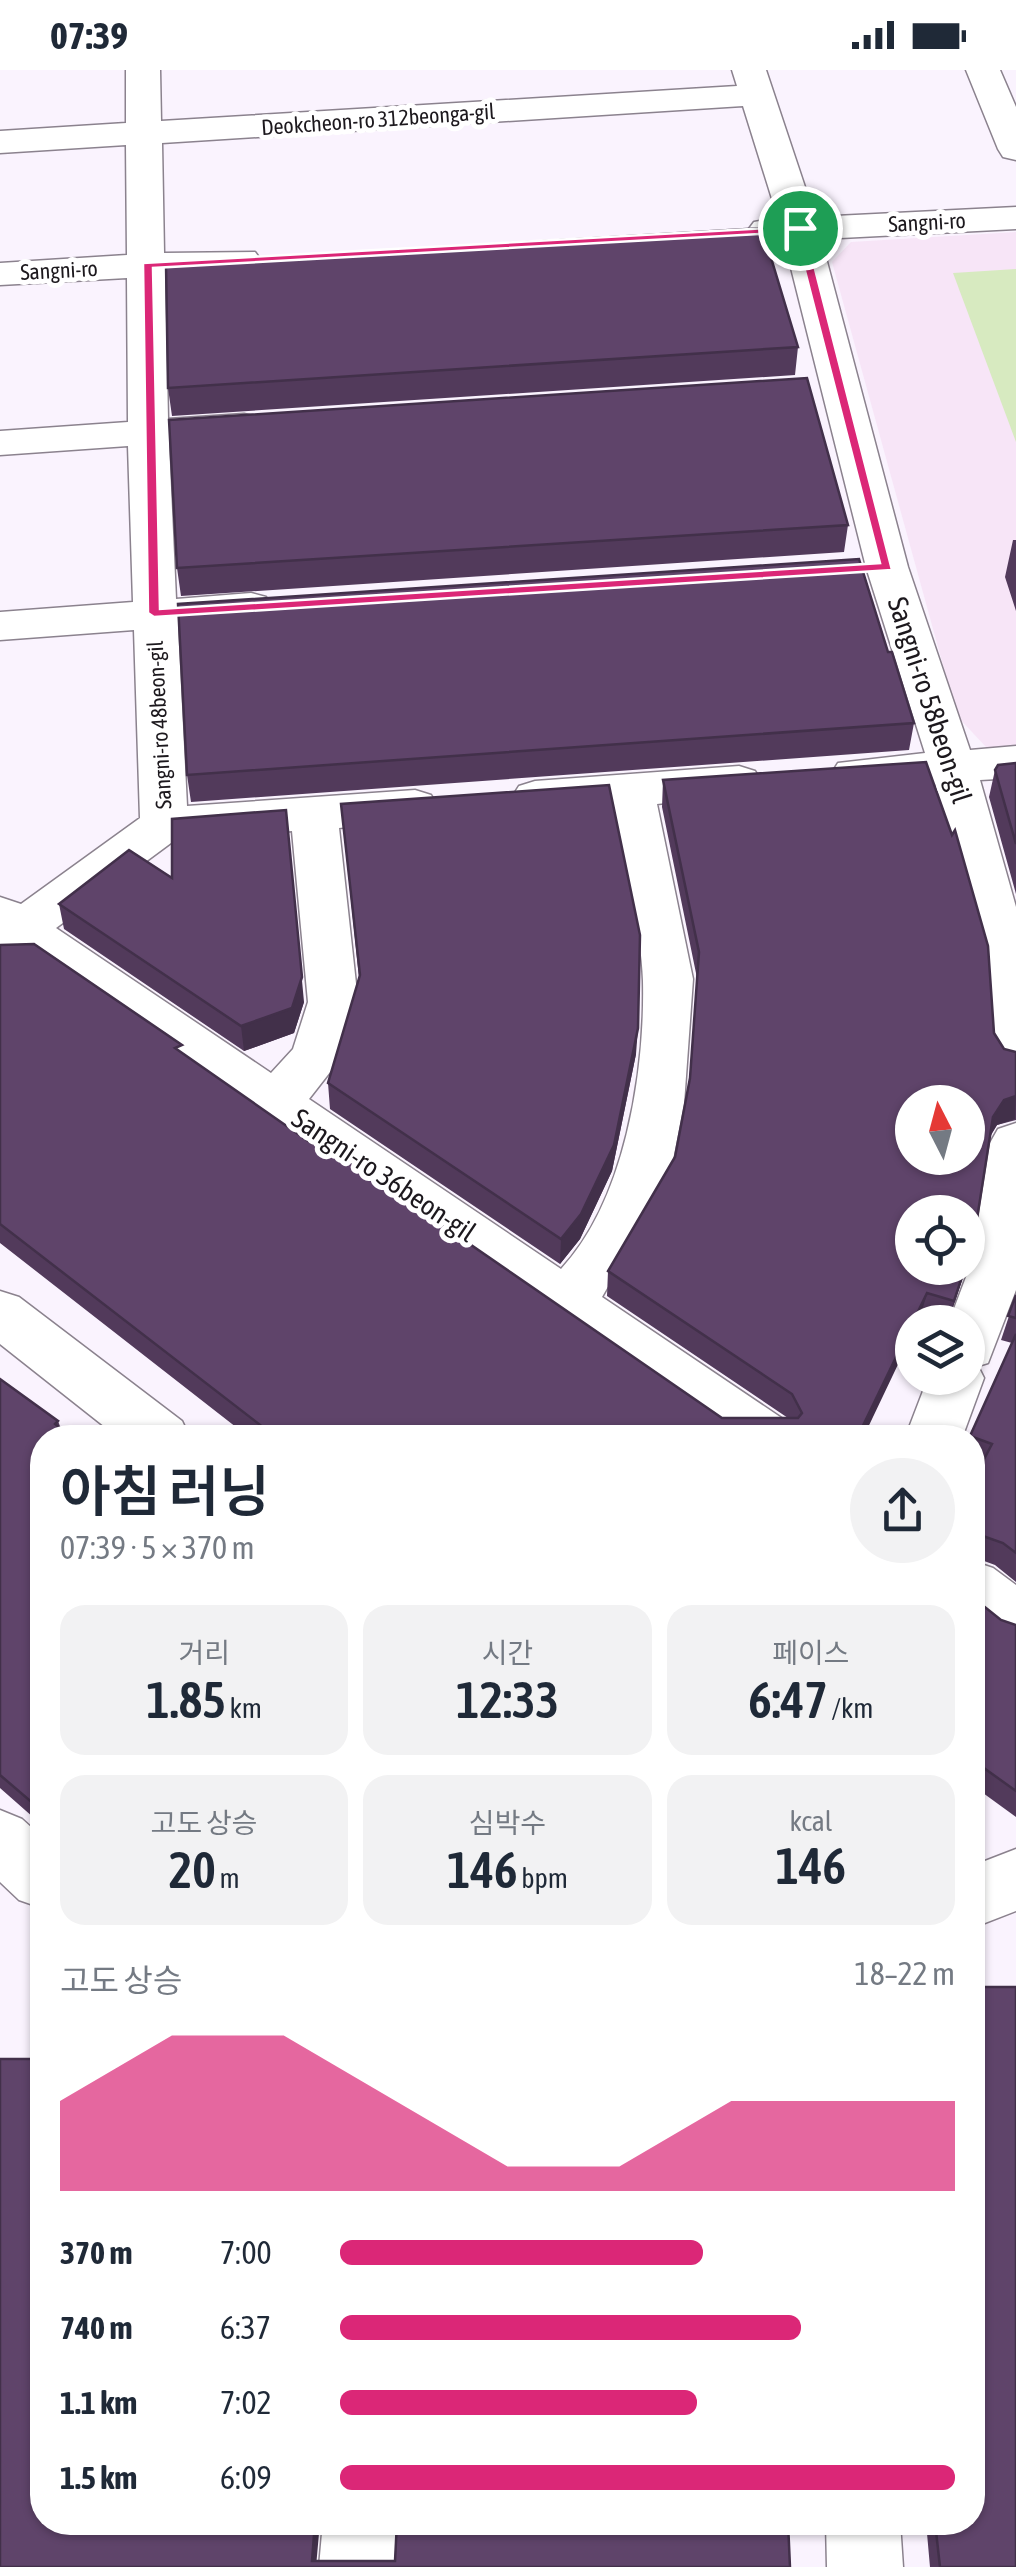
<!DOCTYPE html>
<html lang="ko">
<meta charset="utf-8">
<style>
body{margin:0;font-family:"Asap Condensed","Noto Sans KR",sans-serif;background:#f2f2f3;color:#1f2937;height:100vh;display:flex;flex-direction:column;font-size:38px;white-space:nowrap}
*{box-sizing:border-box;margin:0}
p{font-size:32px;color:#747a83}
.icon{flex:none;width:55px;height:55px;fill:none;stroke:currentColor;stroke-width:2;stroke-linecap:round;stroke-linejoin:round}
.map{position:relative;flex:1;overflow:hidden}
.side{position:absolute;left:30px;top:1355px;width:955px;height:1110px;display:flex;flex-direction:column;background:#fff;border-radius:40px;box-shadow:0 2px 8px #0004}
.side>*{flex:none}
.needle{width:65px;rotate:354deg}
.buttons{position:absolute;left:895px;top:1015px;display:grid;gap:20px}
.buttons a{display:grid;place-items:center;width:90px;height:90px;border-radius:50%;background:#fff;box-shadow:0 2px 8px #0004;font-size:50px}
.pin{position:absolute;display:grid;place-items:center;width:85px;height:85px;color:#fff;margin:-42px;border:5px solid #fff;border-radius:50%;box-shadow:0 2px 10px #0007}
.round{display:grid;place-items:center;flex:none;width:105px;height:105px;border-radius:52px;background:#f2f2f3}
.overview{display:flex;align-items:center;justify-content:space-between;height:170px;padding:0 30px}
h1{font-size:55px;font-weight:600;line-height:75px}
.figures{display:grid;grid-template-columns:repeat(3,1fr);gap:15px;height:170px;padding:10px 30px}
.figures div{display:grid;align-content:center;border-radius:25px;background:#f2f2f3;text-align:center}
.figures b{font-size:50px;font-weight:600}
.figures small{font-size:28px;font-weight:400}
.figures p{font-size:28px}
.chart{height:280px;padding:20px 30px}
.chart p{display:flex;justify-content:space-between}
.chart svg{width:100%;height:180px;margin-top:10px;fill:#db2777;opacity:.7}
ul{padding:0 30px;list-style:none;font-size:32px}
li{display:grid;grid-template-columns:160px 120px 1fr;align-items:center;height:75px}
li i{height:25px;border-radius:12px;background:#db2777}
.status{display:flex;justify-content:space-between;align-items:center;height:70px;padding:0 50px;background:#fff;direction:ltr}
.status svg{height:28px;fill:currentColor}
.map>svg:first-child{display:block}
.education{fill:#f7e5f7}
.green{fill:#d7eac0}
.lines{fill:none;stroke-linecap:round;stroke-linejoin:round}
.minor-casing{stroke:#8b828e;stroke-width:3}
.minor{fill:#fff;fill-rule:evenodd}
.wall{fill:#523a5b}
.shaded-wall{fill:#42304a}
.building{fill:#5f446a;stroke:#42304a;stroke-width:2.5;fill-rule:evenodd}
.route{fill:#db2777;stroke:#fff;stroke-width:2.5;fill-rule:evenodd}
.labels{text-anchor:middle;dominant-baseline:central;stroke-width:10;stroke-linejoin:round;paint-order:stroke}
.far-street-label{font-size:22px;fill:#1c181d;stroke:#fff}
.street-label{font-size:28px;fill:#1c181d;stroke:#fff}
</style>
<div class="status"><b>07:39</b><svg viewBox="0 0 49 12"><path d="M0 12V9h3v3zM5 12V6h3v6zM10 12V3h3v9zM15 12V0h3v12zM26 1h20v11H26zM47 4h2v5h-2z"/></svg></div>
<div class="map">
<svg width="1016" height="2497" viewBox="0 0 1016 2497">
<rect width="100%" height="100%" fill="#faf3fe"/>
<!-- education -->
<path class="education" d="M1016,162V676L987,678L957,646L832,192L851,172Z"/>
<!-- green -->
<path class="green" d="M1016,199V372L953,203Z"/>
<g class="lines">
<!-- minor casing -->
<g class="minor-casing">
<path id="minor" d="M126,0H160L161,51L737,16L732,0H766L815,147L1016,137V159L821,169L908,497L970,680L1016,676V708L980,710L1016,837V1006L998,1001L991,987L985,902L935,714L854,720L838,715L831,704L838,693L925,683L866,497L784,170L754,168L748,160L754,152L778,148L743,36L162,73L164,183L255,182L261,190L255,198L165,206L168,349L244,344L258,347L264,356L258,365L169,373L176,529L251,523L266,527L273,537L266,547L178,557L187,736L415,720L431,725L438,736L431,747L339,758L358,932L341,988L309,1029L561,1199C625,1131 645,1002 643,911C642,860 621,789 611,737L535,743L519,738L512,727L519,716L535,711L739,696L755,701L762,712L755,723L657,734L693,909L684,1034L669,1110L602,1227L786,1351L794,1368H721L22,883L0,892V827L21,834L140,748L134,560L0,570V542L133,532L128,376L0,385V361L128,352L127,208L0,215V193L127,185L126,75L0,83V61L126,53ZM292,761L308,932L293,979L271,1003L56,858L175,770Z
M966,0H1000L1016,37V90L1003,87L998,79Z
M1016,1053V1220L988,1293L978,1296L984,1308L962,1368H905L928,1308H968V1252H949L971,1194L990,1073L998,1059Z
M0,1221L19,1227L182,1351L190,1368H119L0,1274Z
M972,1491L993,1498L1016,1515V1577L995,1569L972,1552Z
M0,1740L22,1749L42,1767V1838L19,1830L0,1812Z
M1016,1779V1841L972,1858V1796Z
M323,2452H397L395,2497H319Z
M826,2452H900L903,2497H827Z"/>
</g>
<!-- minor -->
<use href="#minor" class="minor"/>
</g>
<!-- wall -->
<path class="wall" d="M798,277L795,305L172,346L168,318Z
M848,455L844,482L181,526L177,498Z
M1013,470H1016V541L1005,507Z
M888,582L914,653L909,680L191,732L187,705Z
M1016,693V824L989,727L995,700Z
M663,710L994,963L1004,979L1016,982V1050L997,1055L990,1067L974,1168L968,1192V1142L912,1198H966L948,1252H939L921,1248L919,1252H912L863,1368H250L0,1173V875L183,983L311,1073L722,1348H788L607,1226L608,1201L675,1087L689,1014L697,908L662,737Z
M341,734L636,984L612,1101L580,1169L560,1194L330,1039L328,1013L359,908Z
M59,834L304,932L294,963L244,981L64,859Z
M1016,1225V1512L995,1495L976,1488V1530L1001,1550L1016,1555V1747L972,1715V1412L981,1396L972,1393V1368H970L1012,1273L1001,1270Z
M0,1309L58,1351L61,1359L42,1368V1755L0,1718Z
M926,2452H972L1016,2497H930Z"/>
<!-- shaded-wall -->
<path class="shaded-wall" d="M286,740L304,932L294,963L244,981L241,956Z
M638,958L636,984L612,1101L580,1169L560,1194L561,1169Z
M1016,1026L1015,1049L997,1055L986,1072L993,1047L1004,1030Z
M965,1198H966L948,1252L954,1231Z
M927,1223L919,1252H913Z
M912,1253V1265L863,1368H857Z
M315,2452H320L316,2497L312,2491Z"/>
<!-- building -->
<path class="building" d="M762,158L798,277L168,318L166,194Z
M807,308L848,455L177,498L169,350Z
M859,489L888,582H892L914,653L187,705L178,534Z
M926,692L952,765L955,760L988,876L994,963L1004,979L1016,982V1026L1004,1030L993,1047L974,1168L968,1189V1142H912V1198H965L954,1231L927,1223L857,1368H277L0,1154V875L34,874L182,975L175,978L311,1073L313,1066L722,1348H798L802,1343L792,1324L608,1201L675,1087L690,1008L699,882L663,710ZM912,1032H968V1088H912Z
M1016,693V774L995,700L998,695Z
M609,715L640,865L638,958L614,1075L581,1144L561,1169L328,1013L360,905L341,734Z
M286,740L302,907L292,938L241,956L59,834L129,780L172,808V749Z
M1016,1225V1248L1008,1246Z
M1016,1264V1483L1003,1473L980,1465L976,1469V1530L1001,1550L1016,1555V1721L974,1691L972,1693V1412L992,1374L970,1366Z
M0,1309L58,1351L55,1354L72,1368H42V1741L0,1705Z
M972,1917H1016V2497H940L935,2452H972Z
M0,1989H42V2452H315L312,2491H395L397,2452H788L790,2497H0Z"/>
<!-- route -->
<path class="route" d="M804,156L892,500L154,547L148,543L143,193ZM795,162L880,493L160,539L153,198Z"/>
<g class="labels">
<!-- far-street labels -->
<g class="far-street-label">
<text transform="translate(378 49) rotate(-4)">Deokcheon-ro 312beonga-gil</text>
<text transform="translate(927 152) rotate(-3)">Sangni-ro</text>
<text transform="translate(59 200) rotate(-3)">Sangni-ro</text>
<text transform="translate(159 655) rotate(-93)">Sangni-ro 48beon-gil</text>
</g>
<!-- street labels -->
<g class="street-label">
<text transform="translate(930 630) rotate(72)">Sangni-ro 58beon-gil</text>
<text transform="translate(384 1105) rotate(34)">Sangni-ro 36beon-gil</text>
</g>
</g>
</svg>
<div class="buttons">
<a><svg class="needle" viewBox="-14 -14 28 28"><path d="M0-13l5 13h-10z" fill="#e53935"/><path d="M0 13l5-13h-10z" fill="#747a83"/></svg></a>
<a><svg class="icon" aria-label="locate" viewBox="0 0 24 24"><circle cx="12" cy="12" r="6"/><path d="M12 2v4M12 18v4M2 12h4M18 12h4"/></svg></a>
<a><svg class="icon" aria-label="layers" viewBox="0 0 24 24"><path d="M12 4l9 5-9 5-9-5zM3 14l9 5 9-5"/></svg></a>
</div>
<div class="pin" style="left:800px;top:158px;background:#1e9e55"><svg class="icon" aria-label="arrive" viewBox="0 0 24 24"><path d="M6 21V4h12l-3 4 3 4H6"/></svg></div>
<section class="side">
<div class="overview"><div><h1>아침 러닝</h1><p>07:39 · 5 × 370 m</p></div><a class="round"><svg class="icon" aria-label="share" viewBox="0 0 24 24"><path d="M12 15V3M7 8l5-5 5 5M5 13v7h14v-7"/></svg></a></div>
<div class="figures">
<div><p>거리</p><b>1.85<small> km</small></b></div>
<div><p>시간</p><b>12:33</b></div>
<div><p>페이스</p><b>6:47<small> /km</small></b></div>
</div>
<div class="figures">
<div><p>고도 상승</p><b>20<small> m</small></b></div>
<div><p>심박수</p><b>146<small> bpm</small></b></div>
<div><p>kcal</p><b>146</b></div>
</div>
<div class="chart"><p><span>고도 상승</span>18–22 m</p>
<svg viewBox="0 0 160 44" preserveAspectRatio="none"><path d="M0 44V22L10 14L20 6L30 6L40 6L50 14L60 22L70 30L80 38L90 38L100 38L110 30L120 22L130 22L140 22L150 22L160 22V44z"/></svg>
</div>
<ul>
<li><b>370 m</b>7:00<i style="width:59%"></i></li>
<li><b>740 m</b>6:37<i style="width:75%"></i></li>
<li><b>1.1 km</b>7:02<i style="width:58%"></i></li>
<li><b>1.5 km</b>6:09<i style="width:100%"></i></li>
</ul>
</section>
</div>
